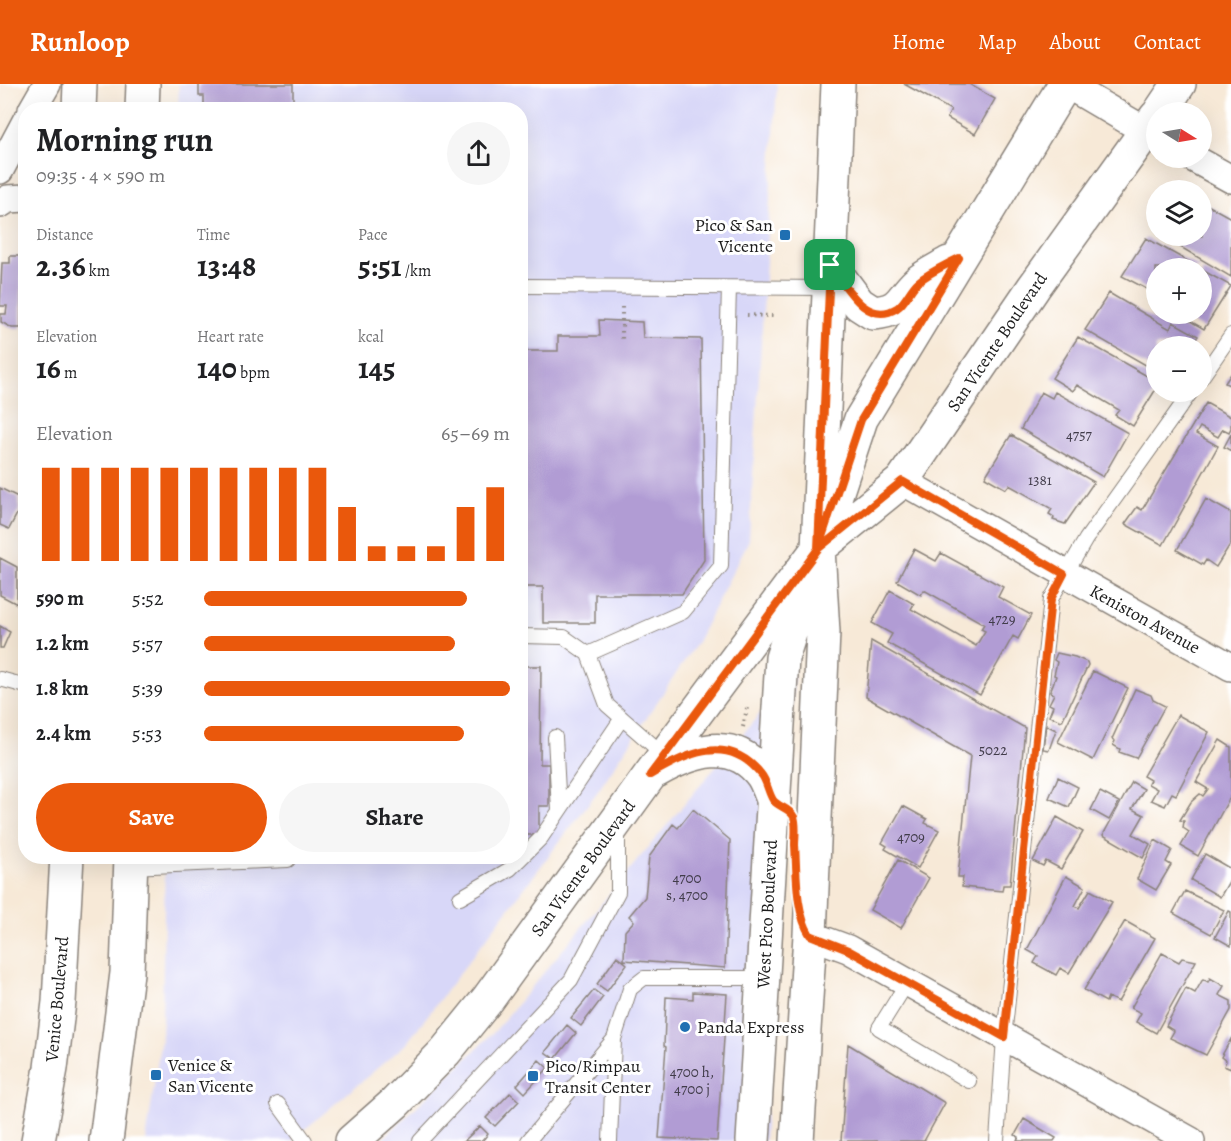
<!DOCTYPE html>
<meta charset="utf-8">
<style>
body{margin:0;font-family:Alegreya,serif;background:#f6f6f6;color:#202124;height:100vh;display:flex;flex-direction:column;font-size:22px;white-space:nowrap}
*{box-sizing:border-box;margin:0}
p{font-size:20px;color:#757577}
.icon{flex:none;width:33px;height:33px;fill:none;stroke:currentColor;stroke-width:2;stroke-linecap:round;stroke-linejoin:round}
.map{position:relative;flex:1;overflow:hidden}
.panel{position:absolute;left:18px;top:18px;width:510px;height:762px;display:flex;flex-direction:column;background:#fff;border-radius:24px;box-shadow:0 6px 24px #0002}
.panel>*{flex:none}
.needle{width:39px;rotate:101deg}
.fabs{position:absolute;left:1146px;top:18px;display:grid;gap:12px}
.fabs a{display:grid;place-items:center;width:66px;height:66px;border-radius:50%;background:#fff;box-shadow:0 6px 24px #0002;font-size:30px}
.pin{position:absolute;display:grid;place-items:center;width:51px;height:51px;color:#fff;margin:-26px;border-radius:12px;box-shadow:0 3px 9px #0006}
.round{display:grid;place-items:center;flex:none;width:63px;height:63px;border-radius:32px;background:#f6f6f6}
.headline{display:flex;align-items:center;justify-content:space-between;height:102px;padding:0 18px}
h1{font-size:33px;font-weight:700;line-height:45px}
.metrics{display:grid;grid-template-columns:repeat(3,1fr);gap:9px;height:102px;padding:6px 18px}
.metrics div{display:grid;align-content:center}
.metrics b{font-size:30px;font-weight:700}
.metrics small{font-size:16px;font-weight:400}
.metrics p{font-size:16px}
.chart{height:168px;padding:12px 18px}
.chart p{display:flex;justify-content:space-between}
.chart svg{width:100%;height:108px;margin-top:6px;stroke:#ea580c;stroke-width:6}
.action{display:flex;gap:12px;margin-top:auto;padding:12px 18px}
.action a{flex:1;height:69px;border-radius:36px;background:#ea580c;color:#fff;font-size:24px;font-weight:700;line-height:69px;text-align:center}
.action a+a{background:#f6f6f6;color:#202124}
ul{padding:0 18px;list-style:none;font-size:20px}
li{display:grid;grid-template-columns:96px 72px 1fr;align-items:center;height:45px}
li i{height:15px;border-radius:8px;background:#ea580c}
header{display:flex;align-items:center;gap:36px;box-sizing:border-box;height:84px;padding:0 30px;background:#ea580c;color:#fff}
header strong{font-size:28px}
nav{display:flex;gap:33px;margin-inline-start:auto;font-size:21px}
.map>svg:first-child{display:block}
.built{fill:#d8d7f8}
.building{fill:#b19cd4}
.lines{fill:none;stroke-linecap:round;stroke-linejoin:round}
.lane-casing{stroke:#8a827a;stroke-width:16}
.street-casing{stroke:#8a827a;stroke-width:30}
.secondary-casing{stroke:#8a827a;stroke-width:36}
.primary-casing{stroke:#8a827a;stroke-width:36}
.path{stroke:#8a827a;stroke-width:4;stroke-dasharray:1.5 4.5;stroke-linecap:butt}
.lane{stroke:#fff;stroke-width:14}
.street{stroke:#fff;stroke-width:27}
.secondary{stroke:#fff;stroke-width:33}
.primary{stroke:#fff;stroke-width:33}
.route-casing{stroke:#fff;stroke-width:12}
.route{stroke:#ea580c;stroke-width:8}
.poi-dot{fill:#1f6fb2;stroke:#fff;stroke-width:2}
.labels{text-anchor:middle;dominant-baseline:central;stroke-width:6;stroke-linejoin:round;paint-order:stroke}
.number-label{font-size:15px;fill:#413c4a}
.poi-label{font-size:18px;fill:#1c1c1c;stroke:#fff;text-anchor:start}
.street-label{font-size:18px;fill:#1c1c1c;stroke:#fff}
</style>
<header>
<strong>Runloop</strong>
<nav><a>Home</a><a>Map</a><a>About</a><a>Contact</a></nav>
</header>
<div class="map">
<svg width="1231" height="1057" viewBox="0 0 1231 1057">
<rect width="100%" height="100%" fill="#fff"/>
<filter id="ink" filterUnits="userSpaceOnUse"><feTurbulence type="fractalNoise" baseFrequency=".0167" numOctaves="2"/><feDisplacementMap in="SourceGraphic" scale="12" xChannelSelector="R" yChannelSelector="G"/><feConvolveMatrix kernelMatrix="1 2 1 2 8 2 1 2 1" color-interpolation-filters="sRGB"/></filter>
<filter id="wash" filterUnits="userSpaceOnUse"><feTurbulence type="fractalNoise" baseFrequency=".008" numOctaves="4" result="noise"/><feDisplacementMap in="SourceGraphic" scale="24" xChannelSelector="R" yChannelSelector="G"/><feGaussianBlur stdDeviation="1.35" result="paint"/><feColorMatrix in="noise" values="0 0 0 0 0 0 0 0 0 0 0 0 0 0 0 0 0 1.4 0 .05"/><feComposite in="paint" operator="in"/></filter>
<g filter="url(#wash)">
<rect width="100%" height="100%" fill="#f7e9d7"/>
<!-- built -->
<path class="built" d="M179,0H777L749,456L697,558L598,707L406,960L291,1057H146L162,947L165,773L520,772V26L178,25Z
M794,589L764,1057H381L495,947Z"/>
<g id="blocks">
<!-- building -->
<path class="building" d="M199,0H293V26H204V12H199Z
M904,0H969L995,15L975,50L947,34L951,26Z
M1202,118L1231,134V193L1162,152H1202Z
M1146,154L1200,184H1156V210L1122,192Z
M10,172H22L21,244H12L1,238V230H6L7,222H0L2,179H10Z
M1202,186L1231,202L1204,245L1183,233L1184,230H1202Z
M1109,209L1170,245L1173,238L1198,252L1191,262H1156V287L1085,246Z
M599,236L642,238L643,254L701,255L704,476L682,510H595V539H543V503H520V267H558V252H600Z
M1078,253L1156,297V305L1133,342L1115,331L1119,326L1077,301L1073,307L1052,294Z
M1231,290V302L1225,299Z
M1041,308L1052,314L1055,308L1128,349L1103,393L1021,345Z
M1206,319L1231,333V344L1229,348L1223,345L1218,353L1200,343L1196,350L1218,362L1163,461L1125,440L1137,423L1142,426Z
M1231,350V367L1224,363Z
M1011,351L1094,398L1065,440L1053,436L1054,433L1049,430L1052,425L1009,401L1006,405L985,393Z
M0,404L18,413L19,426L9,445L0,441Z
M1206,415L1231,429V459L1216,483L1206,476L1203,481L1177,466Z
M914,465L936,477L941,469L1003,503L998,513L1031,531L1018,555L1013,552L980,611L887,559L892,550L872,539L890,506L914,520L911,525L976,562L985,547L981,545L984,540L924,506L921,511L897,497Z
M0,474L17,483V520L0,511Z
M0,542L10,548L3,564H0Z
M871,557L1025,644L1010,801H1003L1002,807L962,803L963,793H958L970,672L866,613Z
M1057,569L1075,573L1087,578L1088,581L1062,637L1049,632L1053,622L1049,620L1054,610L1050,608L1056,592L1054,591L1057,578L1054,576Z
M520,582H541L540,680H549V722H539V751H520Z
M1093,587L1128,604L1093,676L1058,658Z
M1135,605L1151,611L1153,616L1165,622L1136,674L1119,668L1120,665L1113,661L1115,657L1112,655Z
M1178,631L1209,648L1176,711L1172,709L1165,722L1151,716L1157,705L1148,700L1150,696L1143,692Z
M1046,641L1056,646L1049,666L1043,665Z
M1220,656L1231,663V711L1198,772L1181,762L1189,748L1183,744L1184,737L1180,736L1191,718L1200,710L1203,712L1208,705L1196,698Z
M1058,693L1078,703L1069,723L1049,714Z
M1132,698L1144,705L1132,725L1144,731L1133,750L1150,760L1143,774L1103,751Z
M1100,708L1119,718L1109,736L1091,726Z
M903,722L927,735L925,739L939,746L918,784L885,765L887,762L882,759Z
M693,725L730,756L725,884L624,876L625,847L634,837L629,832L645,813L649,773L673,740L678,744Z
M1057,733L1083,748L1061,785L1046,777L1043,782L1033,777Z
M1155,756L1172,766L1166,778L1171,781L1156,806L1137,795Z
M1205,770L1231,785V794L1220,813L1191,796Z
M397,772H413V776H397Z
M898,776L929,794L901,844L870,826Z
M1066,792L1085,803L1075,822L1079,824L1090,806L1112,818L1069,889L1060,884L1056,891L1034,879L1038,872L1027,866Z
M1185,807L1224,826L1211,850L1173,829Z
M1229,827L1231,828V862L1215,853Z
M1125,837L1155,854L1118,918L1108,913L1106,918L1084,906Z
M1162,869L1179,878L1182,874L1196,877L1156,949L1136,938L1141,929L1131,924Z
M617,872L627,880L607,907L597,900Z
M1210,894L1224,902L1219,911L1231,917V926L1206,971L1170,954L1174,947L1166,942L1186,904L1195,909L1203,895L1208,898Z
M594,906L603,913L581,942L571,934Z
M693,908L727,910L717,1057L659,1054L666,963L664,962L666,913L693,915Z
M567,941L576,949L555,975L545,968Z
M1231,955V985L1224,982L1226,977L1221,973Z
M848,960L945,1019L924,1057H841Z
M539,976L548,984L525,1009L517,1001Z
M510,1009L519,1017L495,1042L486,1034Z
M1024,1035L1056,1054L1054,1057H1017L1019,1053L1015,1051Z
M480,1042L488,1050L482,1057H464Z"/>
</g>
</g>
<g filter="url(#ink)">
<use href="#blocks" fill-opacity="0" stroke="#8a827a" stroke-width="1.5"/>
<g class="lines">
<!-- lane casing -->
<g class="lane-casing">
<path id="lane" d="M520,202L829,204
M1202,293L1231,251
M520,552L564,553L588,570L607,621L664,671
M588,570L683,528L721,482L729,204
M0,595L26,602
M555,653L559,726
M131,783L288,776V772
M460,814L510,785L541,754L622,634
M907,899L879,944L969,997
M278,1020L305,1057
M420,1057L571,896L618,808V747
M528,1057L614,955
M610,1057L614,955L630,905L644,894H764
M997,1057L1004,953L1051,515L1086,455L1191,308"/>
</g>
<!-- street casing -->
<g class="street-casing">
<path id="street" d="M1066,0L1156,53
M32,26L47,0
M1193,74L1231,95
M0,86L26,37
M0,120L8,115L26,114
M902,397L1231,583
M810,851L848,865L1191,1057"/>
</g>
<!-- secondary casing -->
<g class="secondary-casing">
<path id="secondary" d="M753,1057L782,574L812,481
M797,1057L810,851L823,548L818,465L838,0"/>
</g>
<!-- primary casing -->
<g class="primary-casing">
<path id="primary" d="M79,26L80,0
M142,26L143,0
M1160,28L1179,0
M830,181L859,220L873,229C902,227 899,216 917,199C926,191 939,185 949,179
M818,465L861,335L1065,0
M656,687C691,667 734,652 762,691C767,698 770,709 774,717
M38,1057L51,984L59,918L67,772
M106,1057L127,889L131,772
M352,1057L395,1019L445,968L488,915L650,691L818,465L902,397L1034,203L1156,33"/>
</g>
<!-- path -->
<path class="path" d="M622,223V255
M747,231L773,232
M743,643L747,624"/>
<!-- lane -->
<use href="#lane" class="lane"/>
<!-- street -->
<use href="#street" class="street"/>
<!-- secondary -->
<use href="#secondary" class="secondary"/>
<!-- primary -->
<use href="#primary" class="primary"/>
</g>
</g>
<g class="lines" filter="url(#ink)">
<!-- route casing -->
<g class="route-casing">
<path id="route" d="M830,181L818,465L650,691C687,669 728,649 761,690C767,697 768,708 773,716C778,723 790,724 794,733C797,741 795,752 795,761C797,789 795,827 810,851L848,866L1004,953L1051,515L1064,490L902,397L818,465L861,336L959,174C946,181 930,188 918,198C910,205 906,218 897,224C866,243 846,202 830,181"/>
</g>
<!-- route -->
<use href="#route" class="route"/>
</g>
<!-- markers -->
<g class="poi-dot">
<rect x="779" y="145" width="12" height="12" rx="3"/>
<circle cx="685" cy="943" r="6"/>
<rect x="150" y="985" width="12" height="12" rx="3"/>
<rect x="527" y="986" width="12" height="12" rx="3"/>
</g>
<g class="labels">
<!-- number labels -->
<g class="number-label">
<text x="1079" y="351">4757</text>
<text x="1040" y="396">1381</text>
<text x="1002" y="535">4729</text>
<text x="993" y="666">5022</text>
<text x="911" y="753">4709</text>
<text x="687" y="794">4700<tspan x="687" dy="17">s, 4700</tspan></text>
<text x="692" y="988">4700 h,<tspan x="692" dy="17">4700 j</tspan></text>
</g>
<!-- poi labels -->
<g class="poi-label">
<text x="773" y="141" text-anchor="end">Pico &amp; San<tspan x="773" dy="21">Vicente</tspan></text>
<text x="697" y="943">Panda Express</text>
<text x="168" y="981">Venice &amp;<tspan x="168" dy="21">San Vicente</tspan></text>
<text x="545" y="982">Pico/Rimpau<tspan x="545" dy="21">Transit Center</tspan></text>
</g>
<!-- street labels -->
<g class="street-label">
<text transform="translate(997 258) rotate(-56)">San Vicente Boulevard</text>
<text transform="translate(1145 535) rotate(29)">Keniston Avenue</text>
<text transform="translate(583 784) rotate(-54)">San Vicente Boulevard</text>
<text transform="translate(767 830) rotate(-87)">West Pico Boulevard</text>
<text transform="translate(57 915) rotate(-85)">Venice Boulevard</text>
</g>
</g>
</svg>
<div class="fabs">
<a><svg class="needle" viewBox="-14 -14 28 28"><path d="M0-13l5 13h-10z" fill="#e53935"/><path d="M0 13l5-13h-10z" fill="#757577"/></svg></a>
<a><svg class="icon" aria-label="layers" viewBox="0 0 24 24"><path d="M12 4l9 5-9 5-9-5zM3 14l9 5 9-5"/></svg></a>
<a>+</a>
<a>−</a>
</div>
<div class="pin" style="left:830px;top:181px;background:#1e9e55"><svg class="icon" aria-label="arrive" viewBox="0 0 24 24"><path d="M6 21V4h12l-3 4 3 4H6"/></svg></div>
<section class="panel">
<div class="headline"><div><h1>Morning run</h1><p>09:35 · 4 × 590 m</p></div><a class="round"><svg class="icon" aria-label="share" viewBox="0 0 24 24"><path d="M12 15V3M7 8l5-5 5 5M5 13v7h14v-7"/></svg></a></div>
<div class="metrics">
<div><p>Distance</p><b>2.36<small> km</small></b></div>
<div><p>Time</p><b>13:48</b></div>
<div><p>Pace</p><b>5:51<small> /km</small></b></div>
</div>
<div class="metrics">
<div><p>Elevation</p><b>16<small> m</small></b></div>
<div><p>Heart rate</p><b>140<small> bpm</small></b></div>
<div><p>kcal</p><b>145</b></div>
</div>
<div class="chart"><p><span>Elevation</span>65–69 m</p>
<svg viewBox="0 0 160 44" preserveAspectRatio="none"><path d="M5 44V6M15 44V6M25 44V6M35 44V6M45 44V6M55 44V6M65 44V6M75 44V6M85 44V6M95 44V6M105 44V22M115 44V38M125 44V38M135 44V38M145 44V22M155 44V14"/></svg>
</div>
<ul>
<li><b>590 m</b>5:52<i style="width:86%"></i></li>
<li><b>1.2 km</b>5:57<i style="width:82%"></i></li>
<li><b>1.8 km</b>5:39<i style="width:100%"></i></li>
<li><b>2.4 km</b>5:53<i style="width:85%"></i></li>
</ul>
<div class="action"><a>Save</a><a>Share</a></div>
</section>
</div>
